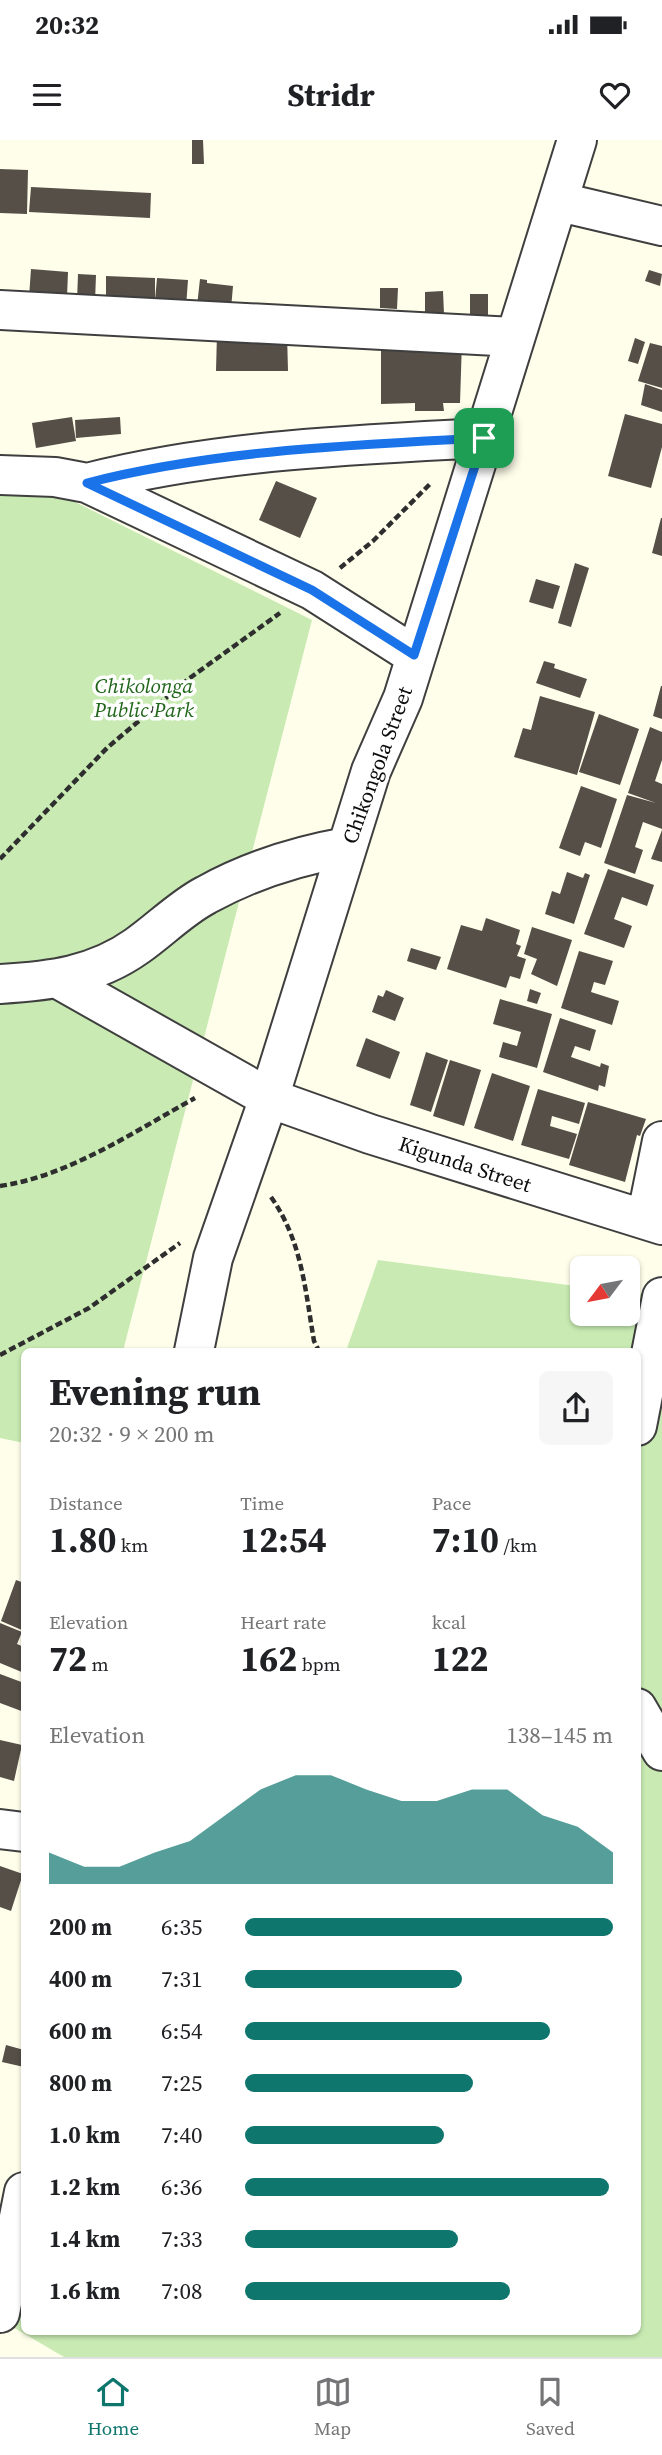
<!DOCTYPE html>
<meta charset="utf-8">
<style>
body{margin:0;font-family:"Source Serif 4",serif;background:#f6f6f6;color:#202124;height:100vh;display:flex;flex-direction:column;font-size:26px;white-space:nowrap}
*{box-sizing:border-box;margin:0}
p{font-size:23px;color:#757577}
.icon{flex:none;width:38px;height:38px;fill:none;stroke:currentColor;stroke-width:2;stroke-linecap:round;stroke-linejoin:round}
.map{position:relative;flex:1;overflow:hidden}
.sheet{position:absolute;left:21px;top:1208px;width:620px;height:987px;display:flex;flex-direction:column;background:#fff;border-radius:10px;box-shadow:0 2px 5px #0004}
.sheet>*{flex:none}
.needle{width:46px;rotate:238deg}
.buttons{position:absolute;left:570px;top:1116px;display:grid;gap:14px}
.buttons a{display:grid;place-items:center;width:70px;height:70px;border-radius:10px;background:#fff;box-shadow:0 2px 5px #0004;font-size:35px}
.pin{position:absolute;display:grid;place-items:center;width:60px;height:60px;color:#fff;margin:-30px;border-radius:14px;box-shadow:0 4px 10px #0006}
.round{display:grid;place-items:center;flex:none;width:74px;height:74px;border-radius:10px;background:#f6f6f6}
.head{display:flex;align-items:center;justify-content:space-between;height:119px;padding:0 28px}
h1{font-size:38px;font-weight:700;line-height:52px}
.figures{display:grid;grid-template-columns:repeat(3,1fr);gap:10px;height:119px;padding:7px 28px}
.figures div{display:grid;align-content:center}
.figures b{font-size:35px;font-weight:700}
.figures small{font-size:19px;font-weight:400}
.figures p{font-size:19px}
.chart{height:196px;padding:14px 28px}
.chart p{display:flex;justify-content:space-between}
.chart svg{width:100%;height:126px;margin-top:7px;fill:#0f766e;opacity:.7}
ul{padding:0 28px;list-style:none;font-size:23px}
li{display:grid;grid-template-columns:112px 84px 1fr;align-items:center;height:52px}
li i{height:18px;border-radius:9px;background:#0f766e}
.status{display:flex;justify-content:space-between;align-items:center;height:49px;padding:0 35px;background:#fff;direction:ltr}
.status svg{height:19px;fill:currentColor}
header{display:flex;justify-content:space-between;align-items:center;height:91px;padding:0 28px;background:#fff;font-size:32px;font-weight:700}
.dock{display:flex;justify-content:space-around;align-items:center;height:98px;border-top:2px solid #e0e0e0;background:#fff;font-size:19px;color:#757577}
.dock a{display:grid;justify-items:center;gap:4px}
.dock .on{color:#0f766e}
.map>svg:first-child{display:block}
.green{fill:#c9ebb3}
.building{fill:#554f48}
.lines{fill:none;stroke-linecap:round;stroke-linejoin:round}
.minor-casing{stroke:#3f3f3f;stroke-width:42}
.path{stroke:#2e2e2e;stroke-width:4.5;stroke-dasharray:7 3.5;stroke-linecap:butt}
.minor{stroke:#fff;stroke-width:38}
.route-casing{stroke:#fff;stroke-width:14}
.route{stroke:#1a73e8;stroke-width:9}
.labels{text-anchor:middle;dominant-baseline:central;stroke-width:7;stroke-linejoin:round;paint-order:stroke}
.park-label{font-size:21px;font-style:italic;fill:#20661a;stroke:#fff}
.street-label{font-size:21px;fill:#0c0c0c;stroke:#fff}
</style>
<div class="status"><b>20:32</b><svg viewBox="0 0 49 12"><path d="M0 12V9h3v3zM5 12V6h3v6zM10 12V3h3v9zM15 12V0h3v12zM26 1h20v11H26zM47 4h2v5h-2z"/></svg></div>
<header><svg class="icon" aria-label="menu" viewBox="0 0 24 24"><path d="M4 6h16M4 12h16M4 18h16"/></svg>Stridr<svg class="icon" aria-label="heart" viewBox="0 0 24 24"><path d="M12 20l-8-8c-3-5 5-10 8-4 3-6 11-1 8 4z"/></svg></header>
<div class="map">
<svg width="662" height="2217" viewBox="0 0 662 2217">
<rect width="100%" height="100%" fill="#fffeeb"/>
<!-- green -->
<path class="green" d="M41,345L312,480L123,1211H24V1303L0,1298V350Z
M378,1120L583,1147V1174H628V1152L662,1157V2217H64L6,2183L24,2129V2191H637V1211H346Z"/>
<!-- building -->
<path class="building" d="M192,0H203L204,24H192Z
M0,29L28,30L27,74L0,73Z
M31,47L151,53L150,78L29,72Z
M31,129L68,132L67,157H29Z
M649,130L662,134L660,146L645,141Z
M78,134L96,135L95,162L77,161Z
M106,136L155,138V160L157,138L188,140L186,167L106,161Z
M200,139L207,140V143L233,146L231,169L197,166Z
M380,148H398L397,169L380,168Z
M443,151L444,174H425V152Z
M470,154H488V175L470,176Z
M217,193H287L288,231H216Z
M635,198L645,202L638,224L628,221Z
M381,201H462L460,263H443L444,271H415V263L381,264Z
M650,203L662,206V248L638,241Z
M645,244L662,250V272L641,265Z
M625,274L662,284V307L651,348L608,336Z
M72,277L76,301L36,308L32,283Z
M120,277L121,294L76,298L75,280Z
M276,341L317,358L300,398L259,380Z
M661,378H662V416L652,413Z
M575,423L589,428L571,487L558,483Z
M536,439L560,446L553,469L529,462Z
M544,521L555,524L554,528L587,539L580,558L536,543Z
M661,546H662V579L653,576Z
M540,556L595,572L577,635L514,617L523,588L531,590Z
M599,574L639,589L620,645L579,632Z
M650,587L662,592V620L655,641L662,644V689L643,682L635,707L643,710L635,734L604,723L627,655L656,663L628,653Z
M581,646L617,659L601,708L585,702L580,716L559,708Z
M662,690V722L651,719Z
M608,729L654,745L647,766L622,757L614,779L632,786L624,808L584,794Z
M567,732L583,738L585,733L590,735L574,784L545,774L552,751L560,754Z
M486,778L520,790L516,804L521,806L517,816L526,819L520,839L510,836L506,848L447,829L461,785L482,791Z
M532,787L572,800L557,846L531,834L537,819L524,814Z
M411,808L441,817L436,830L407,821Z
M579,811L613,821L605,845L594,842L591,852L619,861L612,885L561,868Z
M530,849L541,853L537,864L527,861Z
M386,850L404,858L395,881L372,872L378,855L383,857Z
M500,859L552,874L537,928L499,917L503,902L517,906L521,892L493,884Z
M560,878L596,890L590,911L575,906L571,917L600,927L601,923L609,926L605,947L599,945L598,951L543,932Z
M366,898L400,912L390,939L356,926Z
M426,912L448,920L431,972L410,965Z
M450,920L481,930L464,986L433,976Z
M492,933L530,946L513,1001L474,988Z
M538,949L585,963L579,984L552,976L550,986L577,994L569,1019L521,1005Z
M588,962L646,979L640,996L637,995L625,1042L569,1025Z
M16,1440L24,1443V1491L1,1481Z
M0,1483L22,1492L17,1504L24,1507V1533L0,1523Z
M0,1534L24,1543V1572L0,1563Z
M0,1600L22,1605L14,1641L0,1637Z
M0,1726L23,1734L11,1771L0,1767Z
M6,1905L24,1910V1927L2,1922Z"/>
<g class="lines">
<!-- minor casing -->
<g class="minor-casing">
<path id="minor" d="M560,62L662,86
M0,170L515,197
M0,335L55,337L87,343L312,450L414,515
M87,343C216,310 352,305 484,298
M60,840L269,958L370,994L662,1085
M0,844C50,841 95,836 137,806C160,790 181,768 206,755C251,730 296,716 347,707
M646,1080L662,1001
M194,1211L213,1118L269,958L371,631L403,558L577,0
M637,1286L662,1157
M637,1568L662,1611
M0,1689L24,1692
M0,2173L24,2052"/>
</g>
<!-- path -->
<path class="path" d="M340,428L373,401L431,343
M0,719L107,608L187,540L280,473
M0,1046C69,1036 135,991 195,958
M271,1057C302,1101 305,1149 314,1201L319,1211
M0,1215L89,1168L180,1103"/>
<!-- minor -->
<use href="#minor" class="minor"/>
</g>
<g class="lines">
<!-- route casing -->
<g class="route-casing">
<path id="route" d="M484,298L414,515L312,450L87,343C216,310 352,305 484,298Z"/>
</g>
<!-- route -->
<use href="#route" class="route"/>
</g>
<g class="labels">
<!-- park labels -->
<g class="park-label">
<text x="144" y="545">Chikolonga<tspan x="144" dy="24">Public Park</tspan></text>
</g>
<!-- street labels -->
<g class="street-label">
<text transform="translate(377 625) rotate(-70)">Chikongola Street</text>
<text transform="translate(465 1024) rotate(18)">Kigunda Street</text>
</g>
</g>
</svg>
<div class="buttons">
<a><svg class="needle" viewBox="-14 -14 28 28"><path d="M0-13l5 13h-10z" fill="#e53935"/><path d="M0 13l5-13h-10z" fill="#757577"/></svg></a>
</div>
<div class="pin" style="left:484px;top:298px;background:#1e9e55"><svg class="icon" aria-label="arrive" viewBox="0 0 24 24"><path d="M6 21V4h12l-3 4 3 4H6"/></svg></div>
<section class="sheet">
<div class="head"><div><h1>Evening run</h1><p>20:32 · 9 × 200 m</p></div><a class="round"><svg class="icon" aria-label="share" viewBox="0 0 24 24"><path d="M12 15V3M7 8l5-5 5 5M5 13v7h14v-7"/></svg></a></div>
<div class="figures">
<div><p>Distance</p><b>1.80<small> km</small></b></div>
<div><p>Time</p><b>12:54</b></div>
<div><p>Pace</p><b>7:10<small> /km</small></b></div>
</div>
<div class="figures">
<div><p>Elevation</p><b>72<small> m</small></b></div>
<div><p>Heart rate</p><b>162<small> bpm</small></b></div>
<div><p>kcal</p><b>122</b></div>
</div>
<div class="chart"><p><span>Elevation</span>138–145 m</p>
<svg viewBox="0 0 160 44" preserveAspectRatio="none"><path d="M0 44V33L10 38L20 38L30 33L40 29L50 20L60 11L70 6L80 6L90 11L100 15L110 15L120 11L130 11L140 20L150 24L160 33V44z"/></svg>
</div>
<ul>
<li><b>200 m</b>6:35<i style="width:100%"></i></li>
<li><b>400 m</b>7:31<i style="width:59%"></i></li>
<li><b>600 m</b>6:54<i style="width:83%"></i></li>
<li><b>800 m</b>7:25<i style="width:62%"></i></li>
<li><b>1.0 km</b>7:40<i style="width:54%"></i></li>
<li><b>1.2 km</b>6:36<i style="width:99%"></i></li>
<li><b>1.4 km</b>7:33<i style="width:58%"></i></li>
<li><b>1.6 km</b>7:08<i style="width:72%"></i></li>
</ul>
</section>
</div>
<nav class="dock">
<a class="on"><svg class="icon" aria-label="home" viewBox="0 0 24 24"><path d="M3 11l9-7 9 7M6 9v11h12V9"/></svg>Home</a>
<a><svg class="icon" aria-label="map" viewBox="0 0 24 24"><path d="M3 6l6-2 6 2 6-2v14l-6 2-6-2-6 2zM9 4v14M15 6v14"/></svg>Map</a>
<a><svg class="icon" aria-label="saved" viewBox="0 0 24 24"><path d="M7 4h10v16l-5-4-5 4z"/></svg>Saved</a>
</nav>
